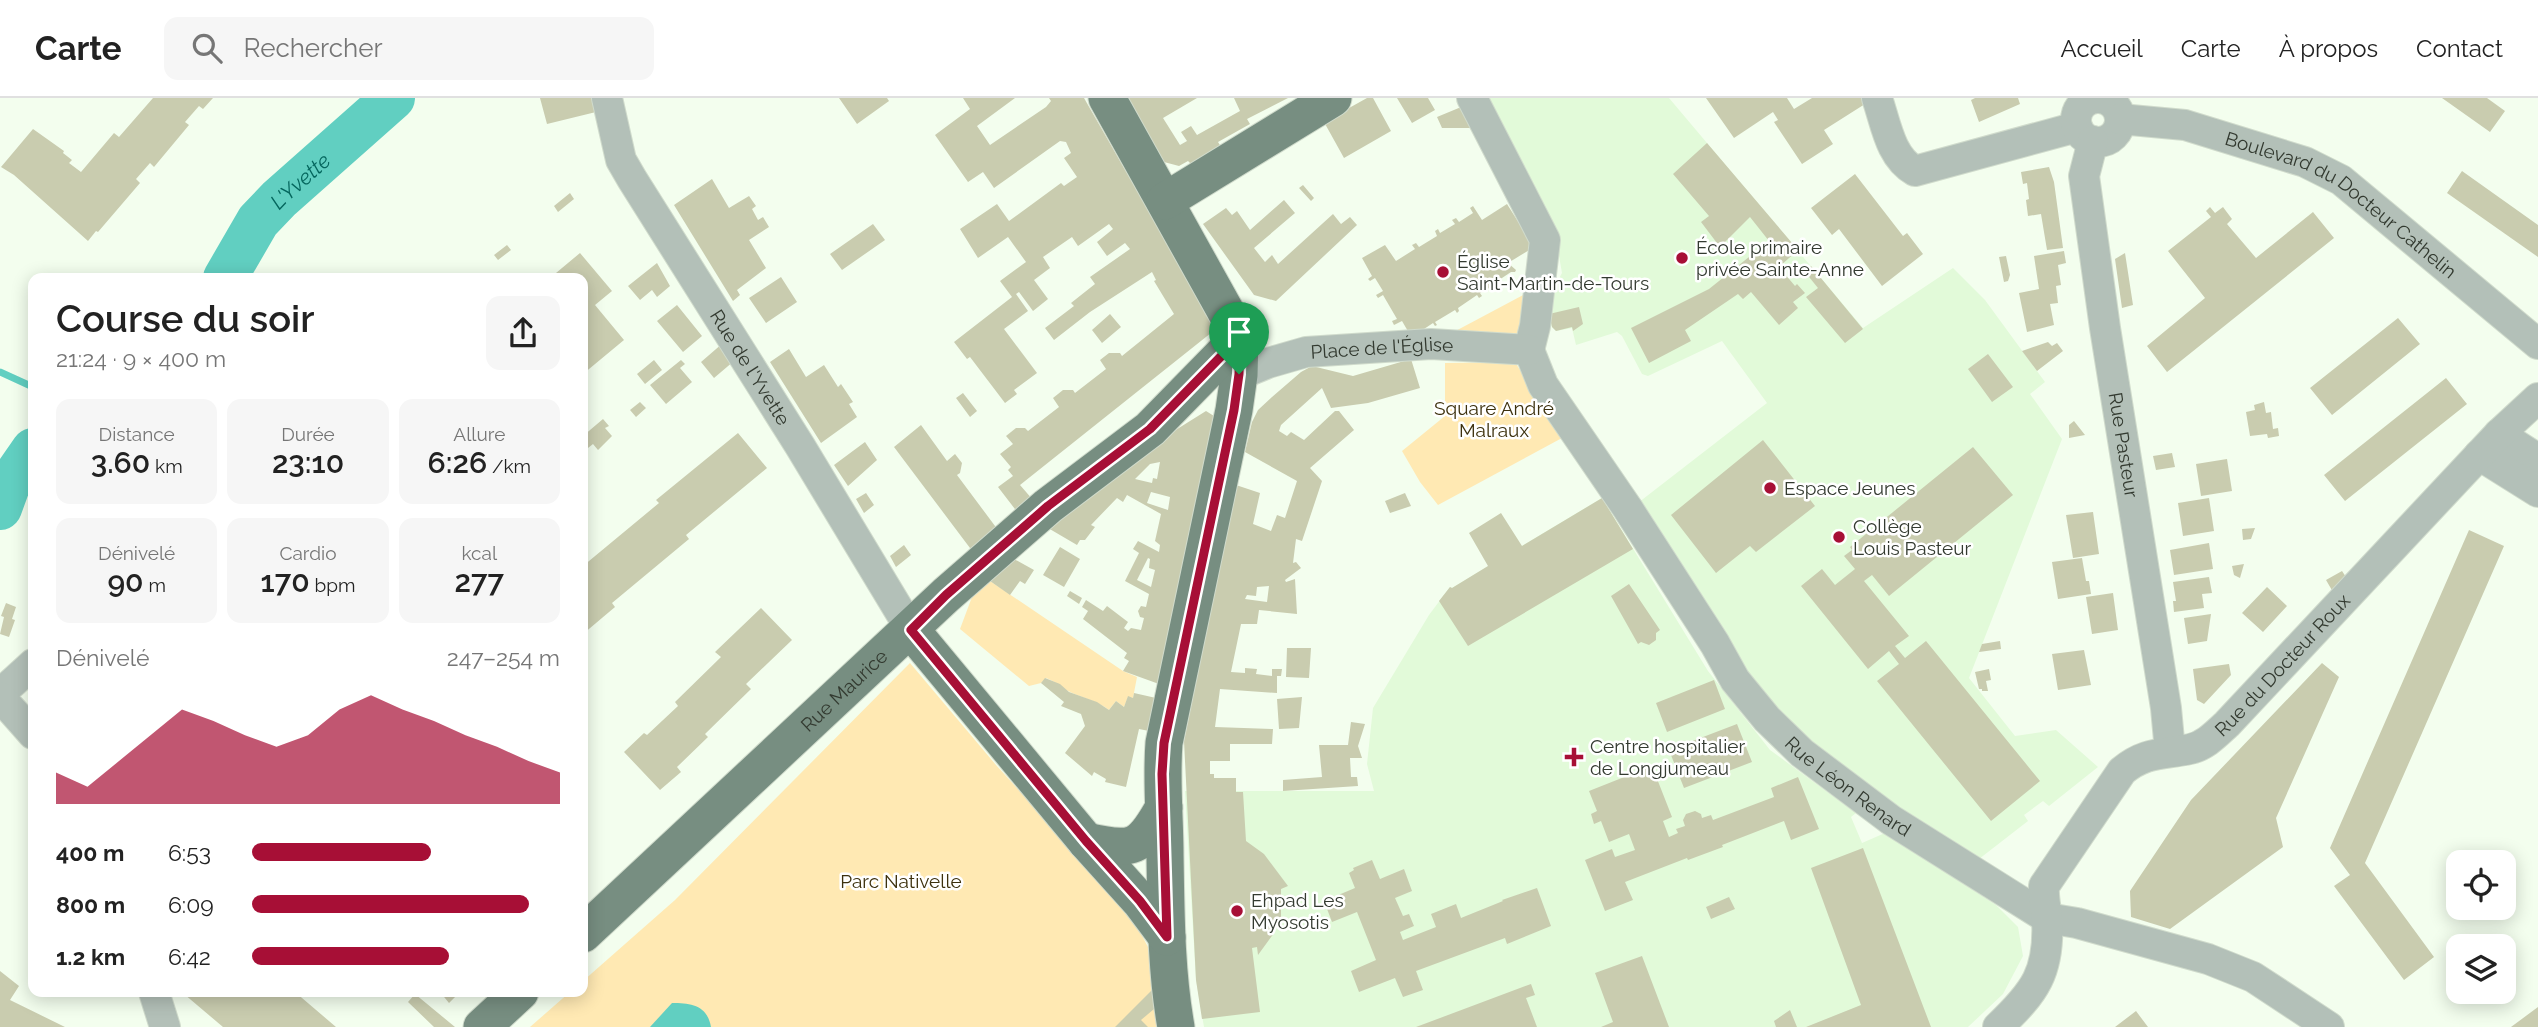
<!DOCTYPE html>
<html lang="fr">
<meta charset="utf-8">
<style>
body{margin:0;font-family:Raleway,sans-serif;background:#f6f6f6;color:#222;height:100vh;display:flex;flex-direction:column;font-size:26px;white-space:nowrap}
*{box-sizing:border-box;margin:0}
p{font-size:23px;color:#767676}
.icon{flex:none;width:38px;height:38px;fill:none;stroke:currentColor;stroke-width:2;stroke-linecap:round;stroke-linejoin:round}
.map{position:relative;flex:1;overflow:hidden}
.sheet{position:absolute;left:28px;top:175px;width:560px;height:724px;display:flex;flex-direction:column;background:#fff;border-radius:14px;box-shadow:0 4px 18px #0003}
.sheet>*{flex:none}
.controls{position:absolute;left:2446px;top:752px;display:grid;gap:14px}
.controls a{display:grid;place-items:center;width:70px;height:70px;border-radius:14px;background:#fff;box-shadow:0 4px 18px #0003;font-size:35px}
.pin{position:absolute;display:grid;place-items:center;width:60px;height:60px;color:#fff;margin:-72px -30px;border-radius:50% 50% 50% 0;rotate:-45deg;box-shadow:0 0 7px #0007}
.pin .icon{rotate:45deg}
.round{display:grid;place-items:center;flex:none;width:74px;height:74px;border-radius:14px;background:#f6f6f6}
.headline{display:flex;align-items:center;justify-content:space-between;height:119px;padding:0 28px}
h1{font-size:38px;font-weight:600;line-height:52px}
.figures{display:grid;grid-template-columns:repeat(3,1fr);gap:10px;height:119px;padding:7px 28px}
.figures div{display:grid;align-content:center;border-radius:14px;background:#f6f6f6;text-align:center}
.figures b{font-size:30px;font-weight:600}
.figures small{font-size:19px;font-weight:400}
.figures p{font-size:19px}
.chart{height:196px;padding:14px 28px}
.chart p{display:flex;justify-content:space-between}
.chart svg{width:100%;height:126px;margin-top:7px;fill:#a70f36;opacity:.7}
ul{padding:0 28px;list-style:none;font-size:23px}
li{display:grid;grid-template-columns:112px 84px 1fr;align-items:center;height:52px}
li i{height:18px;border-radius:9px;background:#a70f36}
header{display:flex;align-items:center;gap:42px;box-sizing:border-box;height:98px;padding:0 35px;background:#fff;border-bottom:2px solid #e0e0e0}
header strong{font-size:33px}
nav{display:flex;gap:38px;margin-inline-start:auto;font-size:24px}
.search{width:490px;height:63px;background:#f6f6f6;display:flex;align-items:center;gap:18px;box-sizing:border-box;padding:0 24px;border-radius:14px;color:#767676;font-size:26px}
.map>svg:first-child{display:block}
.built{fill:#e2fad9}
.green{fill:#ffe9b3}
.water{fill:#61cfc1}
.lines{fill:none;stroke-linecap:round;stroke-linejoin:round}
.stream{stroke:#61cfc1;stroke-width:7}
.river{stroke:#61cfc1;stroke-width:44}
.building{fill:#c9ccaf;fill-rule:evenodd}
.minor-casing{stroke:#d0dbcc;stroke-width:32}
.major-casing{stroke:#d0dbcc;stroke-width:39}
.minor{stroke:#b3c0b8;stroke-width:30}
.major{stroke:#778e81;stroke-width:37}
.route-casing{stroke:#fff;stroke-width:14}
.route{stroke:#a70f36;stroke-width:9}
.poi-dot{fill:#a70f36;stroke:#fff;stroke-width:2.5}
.labels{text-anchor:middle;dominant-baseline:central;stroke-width:5;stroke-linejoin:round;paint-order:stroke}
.street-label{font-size:19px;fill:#333a30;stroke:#fff}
.poi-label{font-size:19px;fill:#333a30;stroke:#fff;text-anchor:start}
.park-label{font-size:19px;fill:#3d310e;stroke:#fff}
.water-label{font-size:21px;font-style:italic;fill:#04665d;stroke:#fff}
</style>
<header>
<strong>Carte</strong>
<div class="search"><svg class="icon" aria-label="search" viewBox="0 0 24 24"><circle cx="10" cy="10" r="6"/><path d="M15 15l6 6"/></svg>Rechercher</div>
<nav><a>Accueil</a><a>Carte</a><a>À propos</a><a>Contact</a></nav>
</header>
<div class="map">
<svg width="2538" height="929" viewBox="0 0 2538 929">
<rect width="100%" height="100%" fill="#f3feee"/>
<!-- built -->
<path class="built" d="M1486,0H1669L1863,230L1953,170L1985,202L2045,284L2030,296L2062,341L1969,580L2015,638L2056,632L2098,669L2049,708L2043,703L2024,717L2028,723L1979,761L1939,738L1803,642L1755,593L1634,408L1767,305L1722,243L1648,278L1642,276L1622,238L1617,234L1576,247L1572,230L1556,233L1552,229L1546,205L1562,175L1556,141Z
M1602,400L1708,573L1770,652L1856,715L1851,719L1862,745L1885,735L1996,807L2018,829L2023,858L2003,896L1968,929H1204L1196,882L1185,693H1374L1367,666L1373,610L1429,517L1450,489L1452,490Z"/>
<!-- green -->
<path class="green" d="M1527,195L1520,237H1448Z
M1515,264L1562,340L1438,407L1420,384L1402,353L1445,318V265Z
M990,483L1123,573L1137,579L1133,600L1128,599L1124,609L1116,603L1109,612C1096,602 1079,599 1066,592C1059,587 1054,583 1046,580L1041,585L1029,588L960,531L975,491Z
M910,565L996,667L1130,815L1148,849L1161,929H530L570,894H583V883L675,802Z"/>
<!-- water -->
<path class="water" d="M672,905C691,905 707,907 711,929H650Z"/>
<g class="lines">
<!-- stream -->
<path class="stream" d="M0,274L33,289"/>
<!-- river -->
<g class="river">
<path id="s1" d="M225,180L258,123L279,101L393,0"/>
<path d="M0,410L8,388L33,352"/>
</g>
</g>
<!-- building -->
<path class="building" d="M153,0H213L203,11L199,8L185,24L189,27L154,69L150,65L136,81L140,85L98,134L96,133L88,143L14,77L1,69L33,31L64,53L63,55L72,62L69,65L81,74L114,35L119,39Z
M540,0H592L596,14L547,26Z
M839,0H887L889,3L857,26Z
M963,0H1015L977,28L990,47L1046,9L1051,3L1049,0H1084L1216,231L1020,387L1033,402L1018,415L998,389L1013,378L1008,372L1011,369L1000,356L1013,346L1006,338L1016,330H1025L1028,333L1059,309L1053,300L1063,292H1073L1075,295L1106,271L1100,262L1109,255H1120L1122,258L1174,216L1154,183L1156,182L1152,174L1090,214L1054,242L1045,230L1074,208L1071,205L1095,186L1090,179L1130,151L1125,145L1107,158L1097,144L1113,131L1109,126L1078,148L1072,139L1043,159L1050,170L1034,182L1048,201L1033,213L1019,194L1016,196L1028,213L1004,231L1037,275L1014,292L1017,296L1005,305L970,259L967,261L954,244L1012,199L1000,183L1026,164L1008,139L978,160L960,131L997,106L1009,123L1061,85L1064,88L1077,79L1064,60L1071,55L1066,44L1060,43L994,90L983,74L968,84L935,37L970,11Z
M1127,0H1197L1163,20L1180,47L1187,43L1181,34L1191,28L1197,37L1240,13L1234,0H1288L1247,21L1250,26L1218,44L1221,49L1192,67L1188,63L1179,68L1164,64Z
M1367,0H1373L1391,33L1344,60L1324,24Z
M1397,0H1428L1435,12L1412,25Z
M1706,0H1787L1794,11L1812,0H1861L1865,6L1824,32L1833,46L1802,66L1774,24L1778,22L1773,14L1734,40Z
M1975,0H2018L2020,6L1979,24L1971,2Z
M2442,0H2487L2505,13L2490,34Z
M1466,7L1476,30H1442L1437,19Z
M1707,45L1798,152L1779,169L1795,188L1797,186L1805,195L1793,204L1798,210L1779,227L1751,194L1743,201L1738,196L1685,232L1691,243L1649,265L1631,230L1709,191L1769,143L1750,119L1720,149L1701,124L1709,118L1673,76Z
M2049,69L2054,84L2063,150L2047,152L2041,116L2028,118L2026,102L2029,101L2027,85L2023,86L2021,74Z
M2462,73L2538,127V159L2447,95Z
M1855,76L1903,138L1907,135L1923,156L1882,188L1839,131L1832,137L1811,110Z
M712,81L729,110L749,98L756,108L752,111L758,122L763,119L769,129L749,142L766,170L737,192L740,197L733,203L674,107Z
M1303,87L1314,100L1311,103L1299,90Z
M570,95L574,101L558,114L554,108Z
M1284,102L1295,115L1254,150L1265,164L1272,157L1278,166L1333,116L1341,126L1350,119L1357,127L1276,203L1254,197L1203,126L1226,110L1232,117L1237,113L1250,132Z
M1507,106L1534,149L1508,165L1516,172L1515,174H1511L1499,182V191L1497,193L1491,189L1480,195L1482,198L1479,200L1477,197L1458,210L1459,213L1457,215L1455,212L1435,224L1437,227L1435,228L1433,225L1415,237L1409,235L1402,223L1394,227L1392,223L1397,221L1383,197L1378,200L1376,197L1383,193L1375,180L1370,183L1368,181L1372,178L1362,160L1385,147L1396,163L1415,151L1412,147L1416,145L1419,149L1437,138L1435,133L1438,131L1440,135L1455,126L1452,122L1456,120L1459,124L1473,115L1470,110L1473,108L1482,122Z
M2210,109L2215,115L2223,109L2232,121L2227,126L2256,160L2313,114L2334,140L2167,274L2147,248L2205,200L2168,153L2211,119L2206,113Z
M873,126L885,142L842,172L830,156Z
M507,147L511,152L498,162L494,157Z
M2064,153L2066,165L2058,167L2061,187L2056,188L2058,205L2050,206L2054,227L2027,234L2019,195L2039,191L2034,158Z
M580,155L612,193L595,207L624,242L583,276V180H550Z
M2125,155L2133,207L2122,210L2115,161Z
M2006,158L2010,177L2008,183L2004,184L1999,159Z
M657,165L670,188L657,199L652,192L640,202L628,188Z
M1811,168L1863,231L1845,245L1806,199L1818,190L1805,174Z
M781,179L797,204L766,225L749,200Z
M677,207L702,238L683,254L657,223Z
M1579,209L1583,226L1573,233L1572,229L1556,233L1552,229L1549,216Z
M1110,216L1121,229L1102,245L1092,232Z
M2398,220L2420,246L2332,317L2310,290Z
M2048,244L2052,248L2057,245L2063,253L2037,273L2022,253Z
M723,245L734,263L714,280L701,264Z
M789,251L806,279L824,267L838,289L841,286L853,304L849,306L857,319L821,345L770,264Z
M1988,256L2013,289L1992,304L1968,271Z
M1411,261L1420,290L1368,305L1331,310L1322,290L1281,327L1279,333L1287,338L1291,334L1304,342L1335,313H1339L1354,332L1310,370L1322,383L1302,443L1296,441L1293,465L1296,464L1301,470L1285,482L1286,484L1295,481L1297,516L1259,512L1257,526H1241L1231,574L1245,575V570L1257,571L1256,576L1272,578V571H1282L1281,578H1277V595L1220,591L1215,629L1273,631L1272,646H1230V663H1210V676H1214V680H1236V694H1243L1246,743L1264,756L1288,788L1281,791V819L1274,835L1258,857L1257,849L1252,850L1260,914L1202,921L1196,882L1184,643L1236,387L1260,395L1253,426L1271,433L1277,417L1285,420L1297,383L1245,354L1252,324L1258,312L1272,299L1301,274L1312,268L1353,278ZM1269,488L1267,504L1245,501L1247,497L1256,498L1257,489Z
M654,262L662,272L645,286L637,276Z
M681,262L685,266L680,270L692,284L666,306L650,287Z
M2446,280L2467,306L2345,403L2324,377Z
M963,295L977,313L970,319L956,300Z
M640,304L646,310L636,319L630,312Z
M2264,304L2266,315L2271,314L2273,331L2278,330L2279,338L2268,340L2267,336L2250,338L2246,314L2255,312L2254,307Z
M1206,313L1214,318L1159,586L1123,573L1129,563L1124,560L1127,555L1083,521L1088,513L1082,509L1086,502L1103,513L1107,508L1128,524L1124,530L1128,533L1131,530L1141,532L1144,520L1140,519L1138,513L1141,508L1146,509L1149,496L1125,483L1139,455L1133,451L1138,443L1159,454L1160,447L1155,443L1161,416L1127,397L1123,404L1117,400L1091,427L1095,429L1085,442H1080L1077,447L1048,430L1166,338ZM1160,364L1157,381L1153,380L1152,385L1135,381L1150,366ZM1151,394L1170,399L1168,412L1147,405ZM1148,460L1150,461L1149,470L1155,472L1151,489L1137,482Z
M603,321L609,328L605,330L612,338L598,352L593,346L583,354V338Z
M2074,323L2085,337L2069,340V327Z
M921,327L947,363L955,356L962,365L960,375L957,377L998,432L973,454L894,349Z
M738,335L767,370L686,437L689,441L612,505L615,509L583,536V468L659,405L656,402Z
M1763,342L1815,408L1756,454L1750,448L1716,475L1671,417Z
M865,344L877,362L848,388L834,367Z
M1973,349L2013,397L1889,498L1872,477L1864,483L1909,538L1895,548L1905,560L1926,543L2040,683L1991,723L1877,583L1899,566L1889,553L1868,571L1801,488L1822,471L1835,487L1855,471L1844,458L1852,452L1850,449Z
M2172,355L2175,369L2156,372L2153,358Z
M2227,361L2232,393L2201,398L2196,366Z
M866,395L874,407L864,415L856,401Z
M1405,395L1411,408L1390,415L1385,403Z
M1602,400L1633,451L1468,548L1439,503L1450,489L1452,490L1488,468L1469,435L1501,415L1522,448Z
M2209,400L2214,433L2183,438L2178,405Z
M2093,414L2099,456L2073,460L2066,417Z
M2255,430L2251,441L2243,442L2242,431Z
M2469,432L2504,448L2365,765L2434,859L2404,882L2334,788L2350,777L2330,750Z
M2209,445L2213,471L2174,477L2170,452Z
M904,447L911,457L896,469L890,458Z
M1060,449L1080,461L1064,489L1043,477Z
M2082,460L2086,483H2089L2091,496L2058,501L2052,464Z
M1014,461L1034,472L1025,486L1020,483L1010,497L990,483Z
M2244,466L2240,480L2234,477L2232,468Z
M2342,473L2346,479L2333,494L2326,482Z
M2209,479L2212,495L2202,496L2204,510L2174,514L2173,503H2176L2173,484Z
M1629,486L1660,532L1656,535V542L1649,547L1641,544L1638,546L1611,498Z
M2267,489L2287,508L2263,534L2242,515Z
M1070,493L1082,500L1079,506L1067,498Z
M2113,495L2118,532L2092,536L2086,499Z
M6,505L16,509L12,521L15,522L9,539L0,536L4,519L1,518Z
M761,510L792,542L746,586L751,591L705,636L708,639L677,669L681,674L660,692L624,654L644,635L647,637L678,608L675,604L721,559L715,554Z
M2211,516L2207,543L2188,546L2184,520Z
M2000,543L2001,551L1979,554L1982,546Z
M1287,550H1311L1309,580L1286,579Z
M2084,552L2091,587L2058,592L2052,556Z
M2322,565L2339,579L2276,720L2283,749L2170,831L2131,819L2130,793L2191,702Z
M2229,566L2231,577L2204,606L2197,602L2193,571Z
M1989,571L1991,582L1986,583L1988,593H1982V591H1979L1975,574Z
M1045,580L1060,586L1069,594L1097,604L1109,612L1116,603L1124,609L1128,598L1133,600L1134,595L1156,600L1149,633L1139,631L1126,689L1105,684L1106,681L1094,674L1092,678L1065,655L1085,628L1081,616L1061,608L1064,604L1041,585Z
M1714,582L1725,611L1667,634L1656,605Z
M1302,599L1299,630L1279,631L1277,601Z
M1351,624L1365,626L1358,648L1362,660H1350L1351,679H1357L1358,688L1283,693V682L1322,679L1319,647H1348Z
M1737,626L1752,664L1684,690L1669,652Z
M1652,668L1672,719L1663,723L1669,739L1678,735L1676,731L1685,728L1683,722L1686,716L1695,713L1701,716L1702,720L1711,717L1713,722L1774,699L1771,690L1798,679L1819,731L1791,742L1784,723L1722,747L1723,749L1688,762L1687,760L1625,784L1633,802L1605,813L1585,762L1612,751L1615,759L1635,752L1629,736L1609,744L1601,723L1594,726L1591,716L1597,713L1589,693Z
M1863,750L1931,929H1806L1861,907L1811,770Z
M1372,762L1380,781L1404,771L1412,793L1395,800L1403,818L1409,816L1414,828L1400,834L1403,842L1436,829L1431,816L1456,806L1461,820L1503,803L1502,802L1537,790L1551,828L1507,846L1505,840L1416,873L1423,892L1403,899L1395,880L1359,894L1351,873L1376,862L1357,814L1332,824L1324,803L1355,790L1349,775L1354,772L1353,770Z
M1729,799L1735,811L1711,821L1706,809Z
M1642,858L1669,929H1601L1613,924L1595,875Z
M0,873L19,888L10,902L65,929H0Z
M1531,886L1535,897L1526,900L1537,929H1416Z
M1152,892L1154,911L1141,922L1148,929H1115Z
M186,894H295L336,929H223L184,896Z
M440,894H460L449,905Z
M415,896L455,929H434L408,904Z
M2538,909V929H2511Z
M1790,912L1797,929H1776L1774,923Z
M2136,913L2148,929H2115Z"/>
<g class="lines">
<!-- minor casing -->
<g class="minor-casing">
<g id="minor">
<path id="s2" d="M607,0L621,62L632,81L800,348L911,532"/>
<path d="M1472,0L1545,142L1535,228L1529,252"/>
<path d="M1877,0C1886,26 1890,59 1915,73L2077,29"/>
<circle cx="2098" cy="22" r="22"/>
<path id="s3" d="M2120,21L2185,27L2305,64L2341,82L2538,246"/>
<path id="s4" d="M2093,43L2084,78L2105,230L2166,610L2170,653"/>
<path id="s5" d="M1529,252L1543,287L1628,411L1715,546L1735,582L1767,621L1802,655L1891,722L2047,820L2077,825L2208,861L2253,879L2329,929"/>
<path id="s6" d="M1239,277L1268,265L1306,254L1431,246L1529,252"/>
<path d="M2499,336L2538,361"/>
<path d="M2479,357L2538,394"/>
<path d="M0,596L33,566"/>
<path d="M0,599L33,636"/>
<path d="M154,894L165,929"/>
<path id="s7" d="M1998,929C2035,894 2050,874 2047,821C2046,810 2043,799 2044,788L2122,673C2146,653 2163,657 2190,651C2205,648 2216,636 2227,626L2499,336L2538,300"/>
</g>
</g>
<!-- major casing -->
<g class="major-casing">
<g id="major">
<path d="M1107,0L1240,239L1239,277L1234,312L1164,645C1161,683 1165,720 1165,758C1166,815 1166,873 1176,929"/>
<path d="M1165,103L1333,0"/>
<path d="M911,532L1086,743L1140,803L1167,839"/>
<path d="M1086,743C1133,754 1141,751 1164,709"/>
<path id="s8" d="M583,836L946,497L1048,408L1150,331L1240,239"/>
<path d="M482,929L520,894"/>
</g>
</g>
<!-- minor -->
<use href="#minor" class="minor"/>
<!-- major -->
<use href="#major" class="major"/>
</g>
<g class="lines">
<!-- route casing -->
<g class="route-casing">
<path id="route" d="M1240,239L1239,276L1234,312L1164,645L1162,676L1167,839L1140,803L1086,743L911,532L946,497L1048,408L1150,331Z"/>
</g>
<!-- route -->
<use href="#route" class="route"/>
</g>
<!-- markers -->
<g class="poi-dot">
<circle cx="1682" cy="160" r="7"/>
<circle cx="1443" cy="174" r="7"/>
<circle cx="1770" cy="390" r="7"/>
<circle cx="1839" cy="439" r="7"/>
<path d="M1570.5 648.5h7v7h7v7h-7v7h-7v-7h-7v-7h7z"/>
<circle cx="1237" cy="813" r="7"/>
</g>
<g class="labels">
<!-- street labels -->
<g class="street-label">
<text stroke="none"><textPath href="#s3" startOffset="243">Boulevard du Docteur Cathelin</textPath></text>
<text stroke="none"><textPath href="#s6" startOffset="147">Place de l'Église</textPath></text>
<text stroke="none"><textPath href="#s2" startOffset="308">Rue de l'Yvette</textPath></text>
<text stroke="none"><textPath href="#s4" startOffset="308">Rue Pasteur</textPath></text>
<text stroke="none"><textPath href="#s7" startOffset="495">Rue du Docteur Roux</textPath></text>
<text stroke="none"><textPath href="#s8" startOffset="357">Rue Maurice</textPath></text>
<text stroke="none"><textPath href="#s5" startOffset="546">Rue Léon Renard</textPath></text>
</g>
<!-- poi labels -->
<g class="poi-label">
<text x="1696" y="149">École primaire<tspan x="1696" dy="22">privée Sainte-Anne</tspan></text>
<text x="1457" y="163">Église<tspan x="1457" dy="22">Saint-Martin-de-Tours</tspan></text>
<text x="1784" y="390">Espace Jeunes</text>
<text x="1853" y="428">Collège<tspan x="1853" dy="22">Louis Pasteur</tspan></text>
<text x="1590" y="648">Centre hospitalier<tspan x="1590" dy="22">de Longjumeau</tspan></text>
<text x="1251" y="802">Ehpad Les<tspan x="1251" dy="22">Myosotis</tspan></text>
</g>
<!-- park labels -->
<g class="park-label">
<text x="1494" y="310">Square André<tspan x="1494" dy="22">Malraux</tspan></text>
<text x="901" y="783">Parc Nativelle</text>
</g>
<!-- water labels -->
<g class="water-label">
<text stroke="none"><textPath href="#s1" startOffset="124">L'Yvette</textPath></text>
</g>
</g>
</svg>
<div class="controls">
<a><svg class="icon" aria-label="locate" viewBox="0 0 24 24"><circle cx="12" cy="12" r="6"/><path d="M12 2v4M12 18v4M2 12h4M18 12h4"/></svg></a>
<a><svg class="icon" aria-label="layers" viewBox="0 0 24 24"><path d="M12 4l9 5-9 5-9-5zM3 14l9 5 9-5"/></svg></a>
</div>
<div class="pin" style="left:1239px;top:276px;background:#1e9e55"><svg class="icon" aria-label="arrive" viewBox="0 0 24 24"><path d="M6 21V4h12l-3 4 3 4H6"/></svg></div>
<section class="sheet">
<div class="headline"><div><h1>Course du soir</h1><p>21:24 · 9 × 400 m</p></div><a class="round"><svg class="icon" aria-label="share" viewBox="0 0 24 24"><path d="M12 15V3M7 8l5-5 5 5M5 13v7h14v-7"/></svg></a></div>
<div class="figures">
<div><p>Distance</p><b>3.60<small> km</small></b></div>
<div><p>Durée</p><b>23:10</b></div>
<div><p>Allure</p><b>6:26<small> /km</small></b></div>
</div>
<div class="figures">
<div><p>Dénivelé</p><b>90<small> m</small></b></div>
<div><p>Cardio</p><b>170<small> bpm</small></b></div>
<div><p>kcal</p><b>277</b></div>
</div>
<div class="chart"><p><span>Dénivelé</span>247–254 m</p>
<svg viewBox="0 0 160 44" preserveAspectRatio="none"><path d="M0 44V33L10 38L20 29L30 20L40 11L50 15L60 20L70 24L80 20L90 11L100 6L110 11L120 15L130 20L140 24L150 29L160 33V44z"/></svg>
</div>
<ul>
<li><b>400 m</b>6:53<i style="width:58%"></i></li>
<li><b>800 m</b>6:09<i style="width:90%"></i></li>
<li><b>1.2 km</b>6:42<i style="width:64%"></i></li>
</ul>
</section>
</div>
